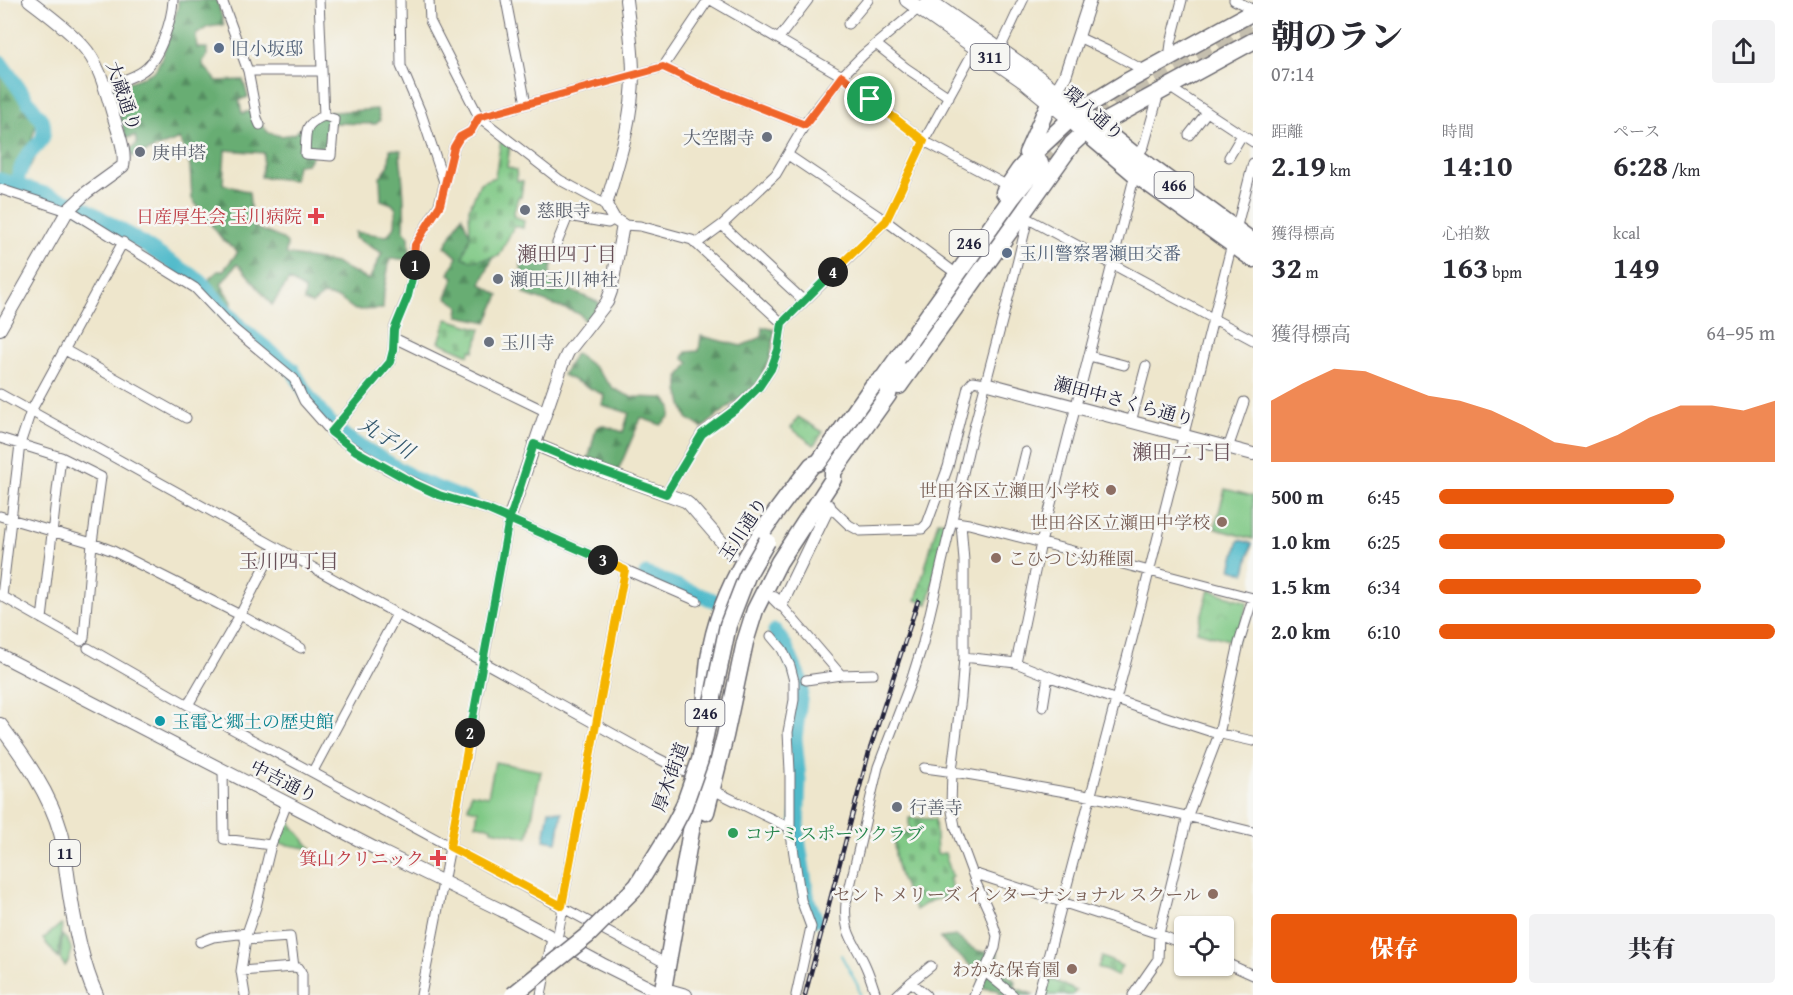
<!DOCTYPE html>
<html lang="ja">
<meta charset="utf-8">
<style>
body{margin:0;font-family:"Gentium Book Plus","Noto Serif JP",serif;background:#f2f2f3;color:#2b2b33;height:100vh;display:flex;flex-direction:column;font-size:22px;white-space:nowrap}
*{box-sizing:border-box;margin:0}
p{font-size:20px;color:#7c7c81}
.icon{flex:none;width:33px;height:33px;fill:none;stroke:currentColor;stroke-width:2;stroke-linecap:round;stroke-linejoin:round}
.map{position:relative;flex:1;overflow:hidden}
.panel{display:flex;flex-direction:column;background:#fff;width:540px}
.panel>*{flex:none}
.tools{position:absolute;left:1174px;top:916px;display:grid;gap:12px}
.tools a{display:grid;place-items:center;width:60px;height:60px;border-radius:6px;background:#fff;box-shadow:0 2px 4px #0004;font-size:30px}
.pin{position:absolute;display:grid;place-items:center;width:51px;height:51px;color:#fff;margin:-26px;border:3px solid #fff;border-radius:50%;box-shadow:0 2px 6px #0007}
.km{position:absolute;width:30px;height:30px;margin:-15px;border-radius:50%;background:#222;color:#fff;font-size:16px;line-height:30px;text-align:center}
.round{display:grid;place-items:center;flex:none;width:63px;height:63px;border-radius:6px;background:#f2f2f3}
.head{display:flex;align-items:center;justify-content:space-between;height:102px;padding:0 18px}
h1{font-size:33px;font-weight:800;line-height:45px}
.figures{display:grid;grid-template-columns:repeat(3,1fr);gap:9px;height:102px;padding:6px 18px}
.figures div{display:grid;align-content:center}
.figures b{font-size:30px;font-weight:800}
.figures small{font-size:16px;font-weight:400}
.figures p{font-size:16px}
.chart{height:168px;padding:12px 18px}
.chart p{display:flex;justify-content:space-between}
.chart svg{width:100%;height:108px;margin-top:6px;fill:#ea580c;opacity:.7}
.primary-button{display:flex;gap:12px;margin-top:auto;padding:12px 18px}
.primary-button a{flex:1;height:69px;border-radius:6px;background:#ea580c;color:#fff;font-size:24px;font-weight:800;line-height:69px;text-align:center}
.primary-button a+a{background:#f2f2f3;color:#2b2b33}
ul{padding:0 18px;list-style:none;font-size:20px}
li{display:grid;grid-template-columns:96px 72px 1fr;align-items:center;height:45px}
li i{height:15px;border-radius:8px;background:#ea580c}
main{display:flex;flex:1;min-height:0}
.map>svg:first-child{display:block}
.grass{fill:#80c986;stroke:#517660;stroke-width:1.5}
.forest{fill:url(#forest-firs);stroke:#456857;stroke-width:1.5}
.cemetery{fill:url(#cemetery-stones);stroke:#517660;stroke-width:1.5}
.park{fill:url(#park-crowns);stroke:#517660;stroke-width:1.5}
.water{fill:#4fbaca;stroke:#386e82;stroke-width:1.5}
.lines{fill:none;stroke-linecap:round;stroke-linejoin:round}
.stream{stroke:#4fbaca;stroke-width:2}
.river{stroke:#4fbaca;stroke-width:15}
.highway-tunnel{stroke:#c5bfaf;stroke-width:16;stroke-dasharray:16 8;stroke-linecap:butt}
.street-casing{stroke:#69676e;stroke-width:11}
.secondary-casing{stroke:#69676e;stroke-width:14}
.primary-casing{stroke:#69676e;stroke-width:16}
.highway-casing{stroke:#69676e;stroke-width:19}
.street{stroke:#fff;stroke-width:9}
.secondary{stroke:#fff;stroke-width:12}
.primary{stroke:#fff;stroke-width:14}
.highway{stroke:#fff;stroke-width:16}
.rail-casing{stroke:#22223b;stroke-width:4.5}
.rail{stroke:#f6f6f2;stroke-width:2;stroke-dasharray:7;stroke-linecap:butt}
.highway-bridge-casing{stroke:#69676e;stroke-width:19;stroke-linecap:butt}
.highway-bridge{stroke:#fff;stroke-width:16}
.split-1-casing{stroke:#fff;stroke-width:12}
.split-2-casing{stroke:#fff;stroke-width:12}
.split-3-casing{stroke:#fff;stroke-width:12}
.split-4-casing{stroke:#fff;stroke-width:12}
.split-5-casing{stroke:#fff;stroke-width:12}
.split-1{stroke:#f0652b;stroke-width:8}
.split-2{stroke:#22a559;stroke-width:8}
.split-3{stroke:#f5b400;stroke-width:8}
.split-4{stroke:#22a559;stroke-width:8}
.split-5{stroke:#f5b400;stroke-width:8}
.service-dot{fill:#5c6f8a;stroke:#f6f6f2;stroke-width:2}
.worship-dot{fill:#6b7280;stroke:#f6f6f2;stroke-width:2}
.health-dot{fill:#e0444e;stroke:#f6f6f2;stroke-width:2}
.education-dot{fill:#8d6e63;stroke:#f6f6f2;stroke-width:2}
.culture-dot{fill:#0f9aa8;stroke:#f6f6f2;stroke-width:2}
.leisure-dot{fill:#2e9e5b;stroke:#f6f6f2;stroke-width:2}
.labels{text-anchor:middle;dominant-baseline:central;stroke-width:5;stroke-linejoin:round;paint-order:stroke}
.shield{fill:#f6f6f2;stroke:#626272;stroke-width:1.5}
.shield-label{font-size:16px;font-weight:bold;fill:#22223b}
.service-label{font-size:18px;fill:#4e5e75;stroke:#f6f6f2;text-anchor:start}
.street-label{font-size:18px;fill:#22223b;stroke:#f6f6f2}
.worship-label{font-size:18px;fill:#5b616d;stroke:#f6f6f2;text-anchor:start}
.health-label{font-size:18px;fill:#be3a42;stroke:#f6f6f2;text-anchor:end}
.education-label{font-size:18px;fill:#785e54;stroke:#f6f6f2;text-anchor:end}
.culture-label{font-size:18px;fill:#0d838f;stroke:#f6f6f2;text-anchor:start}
.leisure-label{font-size:18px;fill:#27864d;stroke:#f6f6f2;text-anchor:start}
.neighbourhood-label{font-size:20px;fill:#664e56;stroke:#f6f6f2}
.water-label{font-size:20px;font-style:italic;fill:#32576d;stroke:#f6f6f2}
</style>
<main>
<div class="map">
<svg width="1253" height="995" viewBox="0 0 1253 995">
<defs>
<pattern id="forest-firs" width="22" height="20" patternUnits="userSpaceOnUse" patternTransform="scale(1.5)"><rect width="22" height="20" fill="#68ad73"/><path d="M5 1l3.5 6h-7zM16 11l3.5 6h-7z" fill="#558c60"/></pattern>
<pattern id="cemetery-stones" width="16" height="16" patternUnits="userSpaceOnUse" patternTransform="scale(1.5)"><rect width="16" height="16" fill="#80c986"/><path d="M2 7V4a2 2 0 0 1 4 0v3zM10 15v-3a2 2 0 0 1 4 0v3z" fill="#6eac75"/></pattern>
<pattern id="park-crowns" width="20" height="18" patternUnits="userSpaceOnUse" patternTransform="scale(1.5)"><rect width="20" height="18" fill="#80c986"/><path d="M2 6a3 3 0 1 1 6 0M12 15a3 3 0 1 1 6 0" fill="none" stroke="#6eac75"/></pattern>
</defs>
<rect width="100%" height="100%" fill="#f6f6f2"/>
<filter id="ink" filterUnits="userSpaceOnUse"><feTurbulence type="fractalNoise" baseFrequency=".0167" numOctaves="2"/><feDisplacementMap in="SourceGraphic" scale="12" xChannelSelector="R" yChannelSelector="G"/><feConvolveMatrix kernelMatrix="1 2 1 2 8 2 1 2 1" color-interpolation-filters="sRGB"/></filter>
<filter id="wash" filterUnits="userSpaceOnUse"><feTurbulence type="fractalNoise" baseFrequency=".008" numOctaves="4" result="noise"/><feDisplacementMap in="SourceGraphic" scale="24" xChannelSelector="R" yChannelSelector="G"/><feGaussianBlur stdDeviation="1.35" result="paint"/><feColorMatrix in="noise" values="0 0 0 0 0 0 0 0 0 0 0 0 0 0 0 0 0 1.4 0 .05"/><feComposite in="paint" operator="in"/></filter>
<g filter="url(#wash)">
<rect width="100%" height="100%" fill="#eee6cc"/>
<!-- grass -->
<path class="grass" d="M1225,489L1253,496V539L1217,529L1215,527Z
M495,762L541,771L528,837L491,830V827L476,824L478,810L468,808L471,793L488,796Z
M61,924L62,925L58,958L43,939Z
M62,935C73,944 74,955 65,966L60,959Z"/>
<!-- forest -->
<path class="forest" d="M178,0H217L224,25L208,27L196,35L197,48H207V56L203,61V65L217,81L243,80L248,97L239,100L242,113L252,111L253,116L269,133L281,136L294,134L309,120L321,113L377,109L380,120L376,124L331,123L328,144L316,150L307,164L297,165L294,180L261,177L264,153L225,150L223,184L249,192L252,226L283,239L287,244L286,254L335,263L369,280L382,253L355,238V232L387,236L395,226L396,209L392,204L381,200L380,177L389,165L390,149L401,150C399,158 402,165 402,173C404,193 405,212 404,231L409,236L410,260L390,258L384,291L383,309L355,310L340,299L324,295L312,304L304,301L305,290L289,280L272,305L241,267L237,264L221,284L232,302L230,307L209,284L210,278L218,271H223L238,252L222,239L192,199L190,166L180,139L132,157L130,149L137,144L135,136L126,138L111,88C124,83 144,79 155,70C163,62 173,20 178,7Z
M0,69L30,115L36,118V125L31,142L35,158L21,181L12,185L0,182Z
M462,216L473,242L467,257H493L481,284L499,295L487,322L458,316L459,306L446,297L454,277L449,274L457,257L445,246Z
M530,247L548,252L553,261L548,281L600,303L588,319L584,320L580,314L524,294L521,264Z
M763,327L775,330L770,359L757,384L702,428L687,418L682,405L679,390V377L689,363L683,358L686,352L699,351L701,336L741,346L762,337Z
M575,353L594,367L614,389L631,397L664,398L671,407L670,416L661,425L641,418L617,473L588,461L596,428L602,425L623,432L629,413L602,405L604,395L563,375Z
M956,936C971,949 979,954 998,952L997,968L1016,981L1015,988L1035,995H1001L998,990L982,988C982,966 953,956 940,938Z"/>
<!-- cemetery -->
<path class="cemetery" d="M501,140L510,147L507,167L516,170L517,181H523L521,197H518L513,216L524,220L523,228L514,226L499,256L471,261L463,257L470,237L469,209L480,183L495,177Z
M447,319L481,329L474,351L471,350L469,355L439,342Z
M909,818L935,819L937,854L945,853L952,876L949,878L955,895L930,901L916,910C901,884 893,863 894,832H909Z
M1102,957L1122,966L1117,976L1098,967Z
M1047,977L1076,991L1072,995H1043Z"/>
<!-- park -->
<path class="park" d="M798,417L823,432L814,445L791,428Z
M938,521L948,522L928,604L916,600Z
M1209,590L1248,602L1236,642L1197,631Z
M286,818L312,849L276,843Z"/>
<!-- water -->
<path class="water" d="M1239,540L1252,543L1245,573L1231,569Z
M549,810L562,812L557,842L544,840Z"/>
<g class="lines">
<!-- stream -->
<path class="stream" d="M841,955L858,986L860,995"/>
<!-- river -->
<path class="river" d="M0,62L43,122C47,143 36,143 26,158C22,163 18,178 15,185
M0,180L79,205L129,235L200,281L240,327L292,369L308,396L330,423L347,438L417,480L471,502
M646,574L713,600
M775,631L785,645L802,684L795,738L799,780L797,832L808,901L816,919"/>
</g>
</g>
<g filter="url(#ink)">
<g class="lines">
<!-- highway-tunnel -->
<path class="highway-tunnel" d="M1095,120L1116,106L1253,31
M1040,163L1086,117"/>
<!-- street casing -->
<g class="street-casing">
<path id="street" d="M222,0L248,71L257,118L260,125
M319,0L324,116
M400,0L401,66L421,113L445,185
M429,0L430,21L479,117L560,180L606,205
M506,0L526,104
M711,0L842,76L924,141L1008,186
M1234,0L1248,7L1252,12
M848,24L868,0
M1078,37L1110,52L1145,71
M779,38L808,0
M877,45L906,68L949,97
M1000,49L1023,0
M1169,58L1171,43L1182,0
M663,67L708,0
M248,71H322
M105,87C117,82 134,78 144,70C160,58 172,19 173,0
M1169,87L1253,142
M324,116L334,119L331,156L305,154C307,132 302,125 324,116Z
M1189,135L1207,112
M788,155L886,221L950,269
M1137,157L1144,146L1159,93
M1229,157L1242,135
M0,189L74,213L195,288L235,330L294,379L304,401L336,437L387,469L439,495L486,509L697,601
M1021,215L1253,340
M623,225L640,226L692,240L782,323
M722,225L804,301
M1236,230L1253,163
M557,243L568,216L608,223L614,219
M696,244L722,225L776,174L807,121L842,76L863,55L919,8
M394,338L545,411
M65,350L186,418
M1089,356L1124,365
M0,394L653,756L685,772L698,771
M1131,422L1146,366
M331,432L390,362L393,350L394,329L408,295L415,267L414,255L415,245L439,205L454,147L460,137L471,131L479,117L663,67L695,82L805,125
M0,438L61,457L101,477L92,543L84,638L81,641L0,595
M1228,448L1244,402
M1019,480L1026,452
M666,494L702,433L739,406L759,387L771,369L778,350L782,323L886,221L924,141L976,47
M826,503L849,525L860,531L922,529L927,524L948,467L968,387L973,381L985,383
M0,516L92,543L113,551L240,615L301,648
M956,522L969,524L1253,598
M961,523L964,561V657L961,697L952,771L951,806L955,826L976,883L990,914L997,936L995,948L974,995
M2,596L20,444L31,411L123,242
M781,605L841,675L806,680
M42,619L61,457
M771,636L782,649L790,666L794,681V700L788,732L790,771V828L801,900L811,927L796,995
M88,648L188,705L667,964
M964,657L1016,663L1056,679L1166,717L1212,732L1253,741
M1016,663L1041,543L1135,174
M841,675L873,674
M188,705L240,615L275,547
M1043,707L1048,676
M924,768C962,772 1000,780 1037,787C1110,799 1182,814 1253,832
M223,770L224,839L271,845
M313,771L397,614
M711,789L790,828
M287,803L271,845L256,907L247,933L241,971L294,967L299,968L302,974V995
M973,873L1159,934L1185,945
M245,940L290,937L294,967
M200,942L213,937L247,933
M1224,962L1253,975
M241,971L245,995
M984,971L1013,995
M911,982L931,966
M421,995L450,847L509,519
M541,995L552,938L558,934L562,913V906L625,570
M876,995C873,986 870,976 866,967C855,941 843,935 846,903L878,767L911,681L923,643L971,439L1017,264L1026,226L1021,215
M897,995L911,982L926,995
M1038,995L1132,639L1232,244
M1133,995L1158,959L1159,934L1188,815L1219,734L1239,643L1253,598"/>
</g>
<!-- secondary casing -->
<g class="secondary-casing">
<path id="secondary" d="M1052,98L1065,76L1090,0
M0,329L68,210L87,192L123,166C126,152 119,135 115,121C107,96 101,65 82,45C67,28 47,14 29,0
M985,383L1253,454
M534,444L580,463L685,501L689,504L732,554
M509,519L562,365L568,352L607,302L611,291L623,225L614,219L606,205C618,163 633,119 633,74C633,49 629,25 626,0
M774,598L781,605L829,506
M0,655L384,853L501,910L602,964L662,994L672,991L686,995"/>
</g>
<!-- primary casing -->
<g class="primary-casing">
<path id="primary" d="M907,0L1025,82L1070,119
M928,0L1026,68L1080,110
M0,725C24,757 50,794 61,833C65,847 65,860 67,874C72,912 80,961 96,995"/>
</g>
<!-- highway casing -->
<g class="highway-casing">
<path id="highway" d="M1089,119L1137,157L1253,242
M1077,125L1135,174L1253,259
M1027,153L1050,101
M1004,192L1019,170L1034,153L1080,110L1126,82L1253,12
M899,386L1072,144L1085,132L1097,126L1253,41
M705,710C706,693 707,676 709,659C720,583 766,523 812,465L819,462L872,387L884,377L1011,199L1040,163
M706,812L725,736L745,642L755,610L779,562L833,479V472L888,395L891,382L900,370
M662,995L703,763"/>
</g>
<!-- street -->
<use href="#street" class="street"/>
<!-- secondary -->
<use href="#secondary" class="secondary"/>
<!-- primary -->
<use href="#primary" class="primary"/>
<!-- highway -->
<use href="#highway" class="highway"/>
<!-- rail casing -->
<g class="rail-casing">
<path id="rail" d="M805,995L869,752L918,601"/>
</g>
<!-- rail -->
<use href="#rail" class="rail"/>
<!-- highway-bridge casing -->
<g class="highway-bridge-casing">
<path id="highway-bridge" d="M513,995L588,935L637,886L671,831L683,808L700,760L728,625L747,576L767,541"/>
</g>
<!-- highway-bridge -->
<use href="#highway-bridge" class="highway-bridge"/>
</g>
</g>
<g class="lines" filter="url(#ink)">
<!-- split-1 casing -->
<g class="split-1-casing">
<path id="split-1" d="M415,265L414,255L415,245L440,205L454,147L460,137L471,131L479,117L486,115L663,67L695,82L805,125L842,76L870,99"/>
</g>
<!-- split-2 casing -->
<g class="split-2-casing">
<path id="split-2" d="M415,265L408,296L394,330L393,350L390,362L331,432L356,451L415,484L439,495L486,509L509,519L470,733"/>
</g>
<!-- split-3 casing -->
<g class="split-3-casing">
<path id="split-3" d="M470,733L450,847L562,906L625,570L603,560"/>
</g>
<!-- split-4 casing -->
<g class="split-4-casing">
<path id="split-4" d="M603,560L509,519L513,509L534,444L580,463L666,494L702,434L740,406L759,387L771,369L778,350L782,323L833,272"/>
</g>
<!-- split-5 casing -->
<g class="split-5-casing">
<path id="split-5" d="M833,272L886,221L924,141L870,99"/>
</g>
<!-- split-1 -->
<use href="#split-1" class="split-1"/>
<!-- split-2 -->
<use href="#split-2" class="split-2"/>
<!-- split-3 -->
<use href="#split-3" class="split-3"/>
<!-- split-4 -->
<use href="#split-4" class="split-4"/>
<!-- split-5 -->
<use href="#split-5" class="split-5"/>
</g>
<!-- markers -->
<g class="service-dot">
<circle cx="219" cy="48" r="6"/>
<circle cx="1007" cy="253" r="6"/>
</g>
<g class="worship-dot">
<circle cx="767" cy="137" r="6"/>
<circle cx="140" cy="152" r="6"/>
<circle cx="525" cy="210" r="6"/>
<circle cx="498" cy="279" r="6"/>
<circle cx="489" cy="342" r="6"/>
<circle cx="897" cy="807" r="6"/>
</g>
<g class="health-dot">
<path d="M313 207h6v6h6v6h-6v6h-6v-6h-6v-6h6z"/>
<path d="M435 849h6v6h6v6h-6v6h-6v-6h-6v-6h6z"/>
</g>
<g class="education-dot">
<circle cx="1111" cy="490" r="6"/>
<circle cx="1222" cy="522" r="6"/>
<circle cx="996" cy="558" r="6"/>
<circle cx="1213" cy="894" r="6"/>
<circle cx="1072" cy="969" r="6"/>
</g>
<circle class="culture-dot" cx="160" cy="721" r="6"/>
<circle class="leisure-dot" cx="733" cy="833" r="6"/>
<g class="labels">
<!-- shield labels -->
<g class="shield">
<rect x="970.5" y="44" width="39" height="26" rx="4.5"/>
<rect x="1154.5" y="172" width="39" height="26" rx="4.5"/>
<rect x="949.5" y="230" width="39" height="26" rx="4.5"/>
<rect x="685.5" y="700" width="39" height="26" rx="4.5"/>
<rect x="50" y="840" width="30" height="26" rx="4.5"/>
</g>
<g class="shield-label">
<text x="990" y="57">311</text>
<text x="1174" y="185">466</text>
<text x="969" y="243">246</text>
<text x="705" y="713">246</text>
<text x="65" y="853">11</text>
</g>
<!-- service labels -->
<g class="service-label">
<text x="231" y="48">旧小坂邸</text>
<text x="1019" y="253">玉川警察署瀬田交番</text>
</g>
<!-- street labels -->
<g class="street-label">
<text transform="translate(124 96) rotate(71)">大蔵通り</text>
<text transform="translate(1094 113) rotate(41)">環八通り</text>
<text transform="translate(1124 401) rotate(15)">瀬田中さくら通り</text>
<text transform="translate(743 529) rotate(-57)">玉川通り</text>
<text transform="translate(670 777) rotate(-70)">厚木街道</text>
<text transform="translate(284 781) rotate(27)">中吉通り</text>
</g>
<!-- worship labels -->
<g class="worship-label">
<text x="755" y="137" text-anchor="end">大空閣寺</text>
<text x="152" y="152">庚申塔</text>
<text x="537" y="210">慈眼寺</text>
<text x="510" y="279">瀬田玉川神社</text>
<text x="501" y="342">玉川寺</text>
<text x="909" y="807">行善寺</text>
</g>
<!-- health labels -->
<g class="health-label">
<text x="302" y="216">日産厚生会 玉川病院</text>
<text x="424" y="858">箕山クリニック</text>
</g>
<!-- education labels -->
<g class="education-label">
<text x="1099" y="490">世田谷区立瀬田小学校</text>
<text x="1210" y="522">世田谷区立瀬田中学校</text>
<text x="1008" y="558" text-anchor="start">こひつじ幼稚園</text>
<text x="1201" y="894">セント メリーズ インターナショナル スクール</text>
<text x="1060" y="969">わかな保育園</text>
</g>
<!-- culture labels -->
<g class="culture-label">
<text x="172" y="721">玉電と郷土の歴史館</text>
</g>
<!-- leisure labels -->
<g class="leisure-label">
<text x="745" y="833">コナミスポーツクラブ</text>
</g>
<!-- neighbourhood labels -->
<g class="neighbourhood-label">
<text x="567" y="253">瀬田四丁目</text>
<text x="1182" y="451">瀬田二丁目</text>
<text x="289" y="560">玉川四丁目</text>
</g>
<!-- water labels -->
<g class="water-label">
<text transform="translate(387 437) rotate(32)">丸子川</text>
</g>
</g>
</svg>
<div class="tools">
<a><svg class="icon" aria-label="locate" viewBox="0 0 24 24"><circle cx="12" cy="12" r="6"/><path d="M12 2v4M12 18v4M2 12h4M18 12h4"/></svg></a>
</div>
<div class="pin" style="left:870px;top:99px;background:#1e9e55"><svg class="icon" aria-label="arrive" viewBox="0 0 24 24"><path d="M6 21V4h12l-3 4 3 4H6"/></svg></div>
<b class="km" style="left:415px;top:265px">1</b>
<b class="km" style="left:470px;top:733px">2</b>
<b class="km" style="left:603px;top:560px">3</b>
<b class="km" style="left:833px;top:272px">4</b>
</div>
<section class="panel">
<div class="head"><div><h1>朝のラン</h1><p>07:14</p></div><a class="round"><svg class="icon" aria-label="share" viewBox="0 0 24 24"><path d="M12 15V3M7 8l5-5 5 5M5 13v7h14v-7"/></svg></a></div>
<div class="figures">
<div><p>距離</p><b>2.19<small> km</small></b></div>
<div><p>時間</p><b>14:10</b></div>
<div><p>ペース</p><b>6:28<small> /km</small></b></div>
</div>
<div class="figures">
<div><p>獲得標高</p><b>32<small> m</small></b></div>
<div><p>心拍数</p><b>163<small> bpm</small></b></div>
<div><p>kcal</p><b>149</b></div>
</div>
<div class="chart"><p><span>獲得標高</span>64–95 m</p>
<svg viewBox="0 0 160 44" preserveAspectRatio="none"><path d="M0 44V19L10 12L20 6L30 7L40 12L50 17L60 19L70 23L80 29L90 36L100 38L110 33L120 26L130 21L140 21L150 23L160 19V44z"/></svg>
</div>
<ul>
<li><b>500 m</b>6:45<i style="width:70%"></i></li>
<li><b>1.0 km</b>6:25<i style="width:85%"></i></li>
<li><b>1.5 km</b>6:34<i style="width:78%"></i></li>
<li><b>2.0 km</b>6:10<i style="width:100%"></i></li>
</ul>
<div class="primary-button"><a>保存</a><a>共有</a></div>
</section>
</main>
